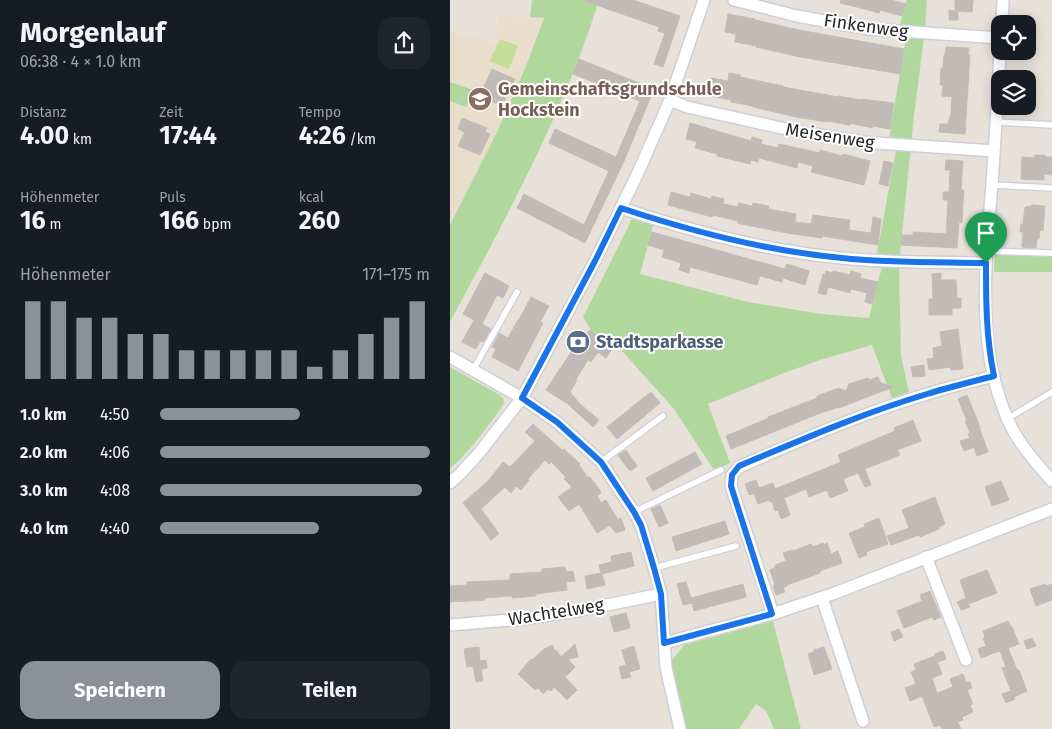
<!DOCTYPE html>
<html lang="de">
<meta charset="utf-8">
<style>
body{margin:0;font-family:"Fira Sans",sans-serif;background:#20242c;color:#f1f3f6;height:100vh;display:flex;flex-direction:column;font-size:19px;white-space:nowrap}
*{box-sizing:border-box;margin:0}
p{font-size:16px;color:#9ea1a6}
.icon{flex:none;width:28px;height:28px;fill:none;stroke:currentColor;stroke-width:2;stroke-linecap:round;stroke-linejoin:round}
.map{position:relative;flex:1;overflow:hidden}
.panel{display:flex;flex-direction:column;background:#171b24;width:450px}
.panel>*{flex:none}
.buttons{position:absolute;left:541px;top:15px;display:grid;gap:10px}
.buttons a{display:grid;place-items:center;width:45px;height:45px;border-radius:10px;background:#171b24;box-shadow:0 2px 12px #0003;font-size:25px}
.pin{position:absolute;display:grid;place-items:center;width:42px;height:42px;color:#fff;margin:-51px -21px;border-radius:50% 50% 50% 0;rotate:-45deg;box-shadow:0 0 5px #0007}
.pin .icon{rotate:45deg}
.round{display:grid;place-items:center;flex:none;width:52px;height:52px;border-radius:15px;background:#20242c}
.summary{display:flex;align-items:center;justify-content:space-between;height:85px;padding:0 20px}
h1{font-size:28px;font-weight:700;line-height:38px}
.metrics{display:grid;grid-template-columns:repeat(3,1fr);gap:8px;height:85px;padding:5px 20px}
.metrics div{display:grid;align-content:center}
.metrics b{font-size:25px;font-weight:700}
.metrics small{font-size:14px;font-weight:400}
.metrics p{font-size:14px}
.chart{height:140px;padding:10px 20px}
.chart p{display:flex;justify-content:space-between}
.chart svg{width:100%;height:90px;margin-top:5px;stroke:#8c9099;stroke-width:6}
.action{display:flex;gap:10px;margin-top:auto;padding:10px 20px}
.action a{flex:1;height:58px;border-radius:15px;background:#8c9099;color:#fff;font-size:20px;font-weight:700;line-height:58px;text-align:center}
.action a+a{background:#20242c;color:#f1f3f6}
ul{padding:0 20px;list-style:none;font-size:16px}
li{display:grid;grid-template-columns:80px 60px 1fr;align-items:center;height:38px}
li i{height:12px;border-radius:6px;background:#8c9099}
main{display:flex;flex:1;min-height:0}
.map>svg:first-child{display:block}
.education{fill:#e8decb}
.green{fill:#b1d89c}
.pitch{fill:#c2de99}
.building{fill:#c0bbb6;stroke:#c2bdb4}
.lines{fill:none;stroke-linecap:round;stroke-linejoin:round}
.service-casing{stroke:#cccfda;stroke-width:8}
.minor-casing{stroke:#cccfda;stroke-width:14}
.service{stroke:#fff;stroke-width:5.5}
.minor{stroke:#fff;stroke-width:11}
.route-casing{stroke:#fff;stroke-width:10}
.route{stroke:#1a73e8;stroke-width:6}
.labels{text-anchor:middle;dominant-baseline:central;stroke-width:4;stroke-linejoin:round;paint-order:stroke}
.street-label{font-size:18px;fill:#272727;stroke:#fff}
.education-label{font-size:18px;font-weight:bold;fill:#785e54;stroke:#fff;text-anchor:start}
.service-label{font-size:18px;font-weight:bold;fill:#4e5e75;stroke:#fff;text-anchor:start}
</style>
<main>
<section class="panel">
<div class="summary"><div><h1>Morgenlauf</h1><p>06:38 · 4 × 1.0 km</p></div><a class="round"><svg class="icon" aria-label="share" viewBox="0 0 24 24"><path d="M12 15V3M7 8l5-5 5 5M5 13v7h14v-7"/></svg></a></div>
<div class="metrics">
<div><p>Distanz</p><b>4.00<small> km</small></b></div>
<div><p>Zeit</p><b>17:44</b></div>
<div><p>Tempo</p><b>4:26<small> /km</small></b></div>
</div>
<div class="metrics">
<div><p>Höhenmeter</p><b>16<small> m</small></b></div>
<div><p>Puls</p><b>166<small> bpm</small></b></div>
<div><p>kcal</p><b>260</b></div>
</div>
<div class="chart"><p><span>Höhenmeter</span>171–175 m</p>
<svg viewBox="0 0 160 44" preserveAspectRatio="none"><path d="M5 44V6M15 44V6M25 44V14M35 44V14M45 44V22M55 44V22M65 44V30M75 44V30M85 44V30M95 44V30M105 44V30M115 44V38M125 44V30M135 44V22M145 44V14M155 44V6"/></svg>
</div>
<ul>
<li><b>1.0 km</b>4:50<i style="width:52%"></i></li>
<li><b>2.0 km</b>4:06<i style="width:100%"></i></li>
<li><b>3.0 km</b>4:08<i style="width:97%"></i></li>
<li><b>4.0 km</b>4:40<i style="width:59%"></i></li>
</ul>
<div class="action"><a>Speichern</a><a>Teilen</a></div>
</section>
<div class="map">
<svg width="602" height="729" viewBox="0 0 602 729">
<rect width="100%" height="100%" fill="#e8e1da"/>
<!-- education -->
<path class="education" d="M49,16L93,18L75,67L47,131L0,223V32L44,43Z"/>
<!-- green -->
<path class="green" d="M82,0H149C114,113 56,218 0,322V225L47,132L76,66L94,18L80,17Z
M457,0H477L475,29L464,116L449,264L451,356L459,392L442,398L422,345L370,360L334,373L258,404L280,463L264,470L224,409L173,352L141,330L133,317L183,217L204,223L190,274L298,302L372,314L419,318L435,255L427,253L448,140L439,138L458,27L450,25Z
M0,82L23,90L17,107L0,101Z
M545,253L602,256V272H544Z
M0,367L50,395L54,400L53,405C37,428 21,450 0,469Z
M323,621L351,729H324L316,711L306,704L289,729H237L220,663L234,645Z"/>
<!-- pitch -->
<path class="pitch" d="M50,39L68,46L59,69L40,61Z"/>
<!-- building -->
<path class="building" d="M135,0H183L230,16L213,67L204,64L215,33L208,31L209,27L135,1Z
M391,0H441L456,4L452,16L430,10L429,13L411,8L390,3Z
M505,0H523L522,12L508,11V20H499V10L505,11Z
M278,14L305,19V20L349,30L454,49L450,74L350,57L306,47L307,46L285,42L286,34L275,32Z
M496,47L519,48L518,55H520L515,134L489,132L490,124H498L501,113L502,97L492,96L493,85H490L491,68H493L494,55H495Z
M129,59L204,89L174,161L135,243L67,208L74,194L134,225L159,171L99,143L105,129L166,157L190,101L123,74Z
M42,69L65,79L52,106L30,96Z
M279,73L290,75V77L333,86V87L388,97L389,96L411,100V99L444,103L440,129L423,126L422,128L400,123V125L378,121L377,122L346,117L303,107V106L281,102V100L256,95L261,78L278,81Z
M12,118L37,128L35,132L40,134L30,155L8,146L15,132L8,129Z
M240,123L301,141L302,137L312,140L311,144L328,148L329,144L370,153V150L392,156L393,154L420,161L414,185L361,172L363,166L348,162L347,168L309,158L308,162L301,160L300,164L267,156V154L245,148L247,142L236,139Z
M585,155H595V157H602V175L594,174V180L571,179L572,157L584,158Z
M496,160L513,161L511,190H514L513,202L512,223L509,222L507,248L451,245L452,235H463V232L496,234L498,200H493V192H499L500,170H495Z
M434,161L443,163L438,186L429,184Z
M221,192L240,197L241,193L261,199L262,196L274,199L273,204L288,207L289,203L302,206L303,203L319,206L318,209L346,214L345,222L361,224L363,215L400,220L399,230L421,233L423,217L431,219L428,245L372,236V238L337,233L291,224L287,223L288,221L263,215L262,217L218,205Z
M582,205L595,206L593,231L590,230L589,239H587L586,248L572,247L573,232H570L571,224H573L575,207L582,206Z
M202,232L335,269L337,264L359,271L355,285L333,278L332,282L310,276L307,285L240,267L239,273L229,270L231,263L212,257L214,250L198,245Z
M376,271L382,273L383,271L400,275L401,271L411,274L410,278L428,282L422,304L415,302L417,293L401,289L400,293L378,287L376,295L368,293L373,274L375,275Z
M35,273L59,286L53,298L47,295L32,324L41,329L33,342L30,341L26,349L12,342L24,320L13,314Z
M491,273V280H506L507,299L511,298V308H502V315H479V299H483L482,274Z
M81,297L99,306L90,322L93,323L68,371L42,357L46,349L42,347L49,333L58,338L68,320H69Z
M508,329L513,369L501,370V367L479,370L477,359L484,358L483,348L492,346L490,332Z
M140,330L164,346L156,358L148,352L141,362L138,360L126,379L127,380L120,392L130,404L149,420L143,427L121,407V406L96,390L135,331L137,333Z
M474,365L475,376L463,377L461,367Z
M428,377L431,383L443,387L389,408V407L373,412L281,449L276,436L319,418L318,417L367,398V396L389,388L396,391L399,384L418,378L419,380Z
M201,392L210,403L167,439L157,427Z
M517,395L530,427H529L538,452L527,456L524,447L514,451L510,441L520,438L518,434L520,433L515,421H517L508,399Z
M463,420L471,441L447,450L450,455L415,469L421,485L415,487L408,473L393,479L398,491L380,498L377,490L359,497L356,489L334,498L340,515L331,519L328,510L325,511L322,501L320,502L319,500L308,504L304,494L299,495L295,484L306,480L309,488L323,483L325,489L391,462L388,455L445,431L444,428Z
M83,424L112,450L114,449L130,464L129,465L138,478L140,477L149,489L151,493L147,496L151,503L156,500L168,520L171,518L175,530L166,533L160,525L147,533L129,504L119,511L108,497L122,487L114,479L116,477L101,462L99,464L95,460L78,479L79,480L71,490L66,486L61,493L55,487L31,509L49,534L41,540L13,503L39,480L53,462L60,467L85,441L75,432Z
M176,450L187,466L182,470H179L168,455Z
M245,452L252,464L203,491L196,478Z
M551,481L559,500L542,506L535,487Z
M485,497L495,524L489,527V529L470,537L469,535L441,545L437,536L459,528L452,510Z
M210,505L218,523L209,527L201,509Z
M429,518L438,544L416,552L417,555L409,558L399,533L415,527L414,524Z
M275,521L279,534L226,551L222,537Z
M373,543L374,545L377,543L381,554L388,551L392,563L370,571V573L337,585V586L333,588L335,592L326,595L323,586L325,585L320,570L326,567L325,565L336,561L333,553L342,550L343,551L361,544L363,547Z
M181,552L184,566L152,574L155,585L137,589L135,576L151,573L149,565L162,562L161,556Z
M115,567L116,572L123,571L125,581L116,582L117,590L86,594V596L62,598V596L35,598V600L0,602V586L17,585V582L60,580V574L92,572V569Z
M537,570L547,593L518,604L520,607L511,610L507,602L516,598L510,580Z
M236,582L241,598L293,584L296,597L244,611L242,603L233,605L227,584Z
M595,584L596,586L602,584V600L586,606L580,589Z
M480,591L491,617L484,620L482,617L454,628L447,611L472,601L470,595Z
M176,613L180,628L164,632L160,617Z
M558,621L561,627H562L569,644L558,648L567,670H569L577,691L564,697L565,699L556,703L552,694L561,691L552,668L556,667L550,651L531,658L528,649L536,646L533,638L535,637L533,631Z
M449,629L453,637L444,641L441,632Z
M582,638L586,646L577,649L574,641Z
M125,644L128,657L118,659L125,667L115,677L127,690L117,700L104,687L101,691L98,689L93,694L88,688L85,690L68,674L81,659L82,660L94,649L103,645L104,650L107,651L111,657Z
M184,646L190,669L179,672L181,677L172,679L169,667L176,665L172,650Z
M29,647L30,661L36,660L37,668L31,669L33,681L26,682L23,666L17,667L14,649Z
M374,647L382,669L364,675L358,654L364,652V650Z
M493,651L496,659L488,662L485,654Z
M485,656L492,674L482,678L487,693L503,687L500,679L513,674L516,682H520L522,688L517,690L523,704L520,705L523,712L512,717L513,720L508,722L511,729H492L490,725L484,727L472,696L460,701L455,688L466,684L461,672L466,670L464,664Z"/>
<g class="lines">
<!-- service casing -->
<g class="service-casing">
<path id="service" d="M546,122L602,125
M542,185L602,188
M537,251L602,253
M23,370L67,292
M557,419L602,392
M151,462L213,416
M184,512L271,470
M204,568L286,546"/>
</g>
<!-- minor casing -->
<g class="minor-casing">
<path id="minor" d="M284,0L347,16L419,29L550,38
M552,24L553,0
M550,51C548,95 545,140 542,184C536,261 525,346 558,420C568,443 585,462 602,481
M220,100L237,107L345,131L412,142L544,151
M171,208C243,232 317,251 392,258C440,263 488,262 536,263
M0,357L72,398L107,422L151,462L184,512L191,525L204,568L211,594L216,668L230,729
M0,483L10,474L29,453L72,398L145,261L187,175L220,100L254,0
M476,557L516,660
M372,598L413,721
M323,614L281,486L282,475L289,467C351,440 413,413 477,394C499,387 521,382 544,376
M0,625L73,619L132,610L211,594
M214,643L323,614L385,593L602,509"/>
</g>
<!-- service -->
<use href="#service" class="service"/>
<!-- minor -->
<use href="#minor" class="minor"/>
</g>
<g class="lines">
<!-- route casing -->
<g class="route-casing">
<path id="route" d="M171,208C243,232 317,251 392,258C440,263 488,262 536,263C536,302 536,337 544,376C521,382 499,387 477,394C413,413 351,440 289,466L282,475L281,486L322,614L214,643L211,594L204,568L191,525L184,512L151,462L107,422L72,398L145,261Z"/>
</g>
<!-- route -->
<use href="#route" class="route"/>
</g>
<!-- icons -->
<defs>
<g id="school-disc" transform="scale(1.25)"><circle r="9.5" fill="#8d6e63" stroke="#fff"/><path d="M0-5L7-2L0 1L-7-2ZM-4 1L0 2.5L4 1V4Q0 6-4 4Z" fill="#fff"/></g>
<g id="bank-disc" transform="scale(1.25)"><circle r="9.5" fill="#5c6f8a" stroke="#fff"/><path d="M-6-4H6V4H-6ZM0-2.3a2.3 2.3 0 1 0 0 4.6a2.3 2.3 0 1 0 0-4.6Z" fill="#fff"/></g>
</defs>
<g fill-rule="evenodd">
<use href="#school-disc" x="30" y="99"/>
<use href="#bank-disc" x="128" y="342"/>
</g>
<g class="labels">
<!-- street labels -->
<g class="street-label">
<text transform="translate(416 26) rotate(8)">Finkenweg</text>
<text transform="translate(380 136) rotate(9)">Meisenweg</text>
<text transform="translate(106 612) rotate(-9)">Wachtelweg</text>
</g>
<!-- education labels -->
<g class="education-label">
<text x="48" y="89">Gemeinschaftsgrundschule<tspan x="48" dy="21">Hockstein</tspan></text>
</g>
<!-- service labels -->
<g class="service-label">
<text x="146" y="342">Stadtsparkasse</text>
</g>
</g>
</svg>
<div class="buttons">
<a><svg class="icon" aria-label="locate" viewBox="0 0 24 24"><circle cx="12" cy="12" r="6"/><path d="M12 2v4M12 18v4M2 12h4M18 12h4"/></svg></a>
<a><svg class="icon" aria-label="layers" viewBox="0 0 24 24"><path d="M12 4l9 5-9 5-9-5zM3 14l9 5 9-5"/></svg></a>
</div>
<div class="pin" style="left:536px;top:263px;background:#1e9e55"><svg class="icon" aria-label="arrive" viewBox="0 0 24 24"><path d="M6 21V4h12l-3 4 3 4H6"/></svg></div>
</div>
</main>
